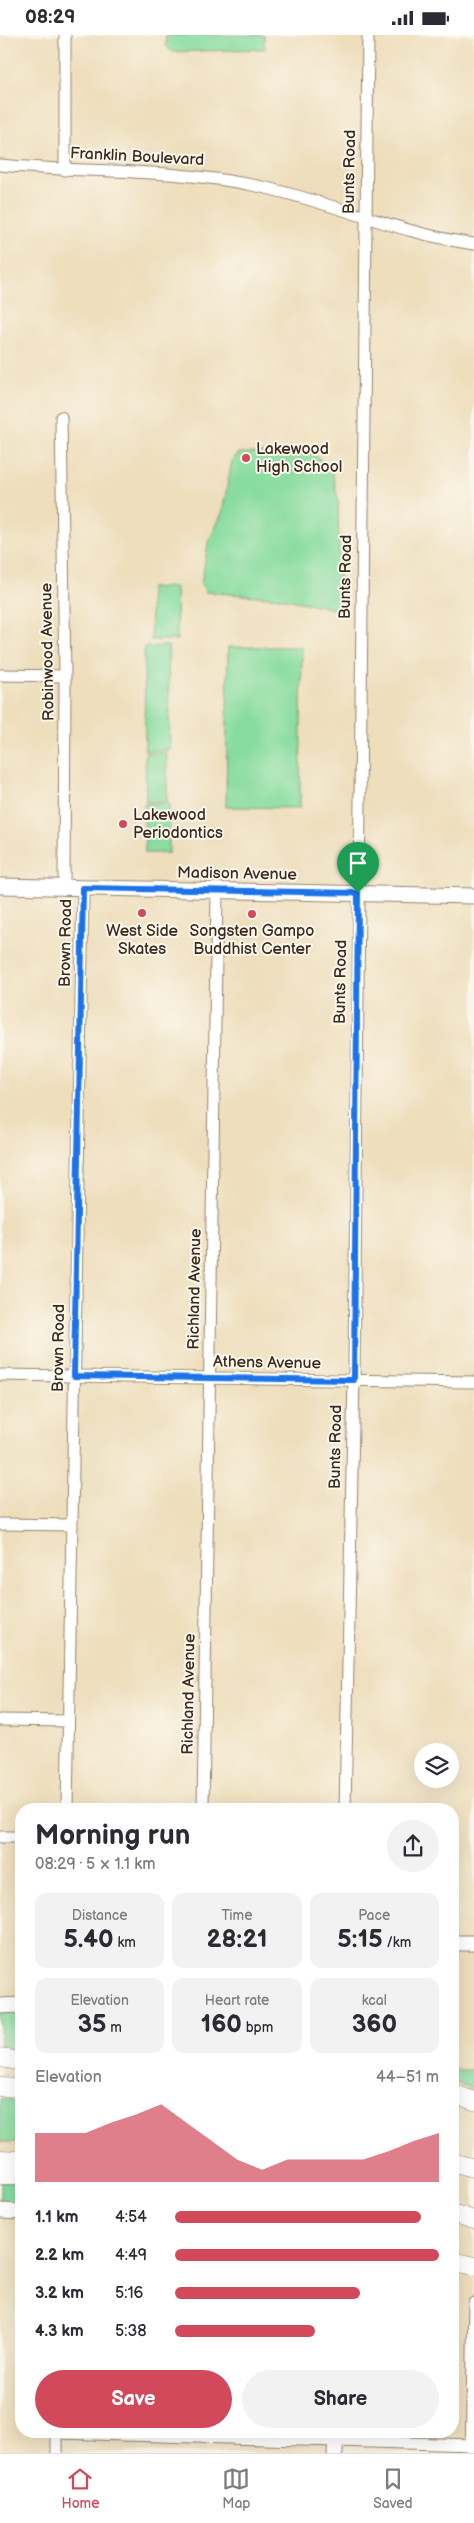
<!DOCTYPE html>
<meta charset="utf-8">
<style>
body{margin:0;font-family:"Balsamiq Sans",sans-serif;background:#f2f2f3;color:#2b2b33;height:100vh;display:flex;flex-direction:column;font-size:19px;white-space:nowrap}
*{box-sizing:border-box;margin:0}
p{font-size:16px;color:#7c7c81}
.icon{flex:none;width:28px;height:28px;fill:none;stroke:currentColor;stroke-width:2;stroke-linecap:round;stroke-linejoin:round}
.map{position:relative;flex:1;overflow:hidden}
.sheet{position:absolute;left:15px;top:1768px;width:444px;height:635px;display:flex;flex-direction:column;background:#fff;border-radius:20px;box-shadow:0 5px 20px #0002}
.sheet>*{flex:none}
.tools{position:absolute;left:414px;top:1708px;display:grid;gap:10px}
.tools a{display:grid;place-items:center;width:45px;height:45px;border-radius:50%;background:#fff;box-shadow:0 5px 20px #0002;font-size:25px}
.pin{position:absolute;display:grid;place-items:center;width:42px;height:42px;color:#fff;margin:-51px -21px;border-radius:50% 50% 50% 0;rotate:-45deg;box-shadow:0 0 5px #0007}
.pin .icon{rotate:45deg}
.round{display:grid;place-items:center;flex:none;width:52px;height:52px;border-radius:26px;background:#f2f2f3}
.overview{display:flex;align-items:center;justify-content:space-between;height:85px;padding:0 20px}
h1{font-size:28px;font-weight:700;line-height:38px}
.stats{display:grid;grid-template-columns:repeat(3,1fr);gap:8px;height:85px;padding:5px 20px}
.stats div{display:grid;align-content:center;border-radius:12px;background:#f2f2f3;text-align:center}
.stats b{font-size:25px;font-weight:700}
.stats small{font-size:14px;font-weight:400}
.stats p{font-size:14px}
.chart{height:140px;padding:10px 20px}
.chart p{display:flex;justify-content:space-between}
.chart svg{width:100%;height:90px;margin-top:5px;fill:#d1495b;opacity:.7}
.primary-button{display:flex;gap:10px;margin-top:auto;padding:10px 20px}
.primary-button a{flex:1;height:58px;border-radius:30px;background:#d1495b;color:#fff;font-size:20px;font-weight:700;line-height:58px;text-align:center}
.primary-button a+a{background:#f2f2f3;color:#2b2b33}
ul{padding:0 20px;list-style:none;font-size:16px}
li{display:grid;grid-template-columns:80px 60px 1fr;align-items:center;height:38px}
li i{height:12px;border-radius:6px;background:#d1495b}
.status{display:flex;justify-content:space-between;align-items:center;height:35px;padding:0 25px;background:#fff;direction:ltr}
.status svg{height:14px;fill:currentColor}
.tabs{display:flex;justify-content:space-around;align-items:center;height:70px;border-top:1px solid #e1e1e2;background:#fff;font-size:14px;color:#7c7c81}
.tabs a{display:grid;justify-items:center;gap:2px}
.tabs .on{color:#d1495b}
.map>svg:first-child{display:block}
.green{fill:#87dc9f;stroke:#61835e}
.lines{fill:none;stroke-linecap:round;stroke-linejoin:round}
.minor-casing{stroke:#94846d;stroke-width:13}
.major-casing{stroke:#94846d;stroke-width:17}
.highway-casing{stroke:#94846d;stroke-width:19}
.minor{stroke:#fff;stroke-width:11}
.major{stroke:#fff;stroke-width:15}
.highway{stroke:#fff;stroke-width:18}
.route-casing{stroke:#fff;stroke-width:10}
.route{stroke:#1a73e8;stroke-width:6}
.poi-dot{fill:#d1495b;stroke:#fbf7ec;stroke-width:2}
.labels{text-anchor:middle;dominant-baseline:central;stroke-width:4;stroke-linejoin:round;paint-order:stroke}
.street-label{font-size:16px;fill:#3b2a1e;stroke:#fbf7ec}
.poi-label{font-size:16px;fill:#3b2a1e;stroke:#fbf7ec;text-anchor:start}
</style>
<div class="status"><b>08:29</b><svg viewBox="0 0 49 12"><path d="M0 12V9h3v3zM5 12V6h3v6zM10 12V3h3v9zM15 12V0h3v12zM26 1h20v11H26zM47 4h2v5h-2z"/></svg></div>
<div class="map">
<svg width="474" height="2418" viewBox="0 0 474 2418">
<rect width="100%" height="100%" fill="#fbf7ec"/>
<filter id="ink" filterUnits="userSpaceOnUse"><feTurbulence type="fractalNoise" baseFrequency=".02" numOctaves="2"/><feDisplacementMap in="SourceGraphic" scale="10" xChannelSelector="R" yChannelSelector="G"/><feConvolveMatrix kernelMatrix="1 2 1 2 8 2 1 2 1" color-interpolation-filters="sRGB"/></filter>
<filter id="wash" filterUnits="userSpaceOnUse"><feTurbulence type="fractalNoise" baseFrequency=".0096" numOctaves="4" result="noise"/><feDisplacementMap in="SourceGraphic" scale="20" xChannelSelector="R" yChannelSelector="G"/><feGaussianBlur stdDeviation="1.12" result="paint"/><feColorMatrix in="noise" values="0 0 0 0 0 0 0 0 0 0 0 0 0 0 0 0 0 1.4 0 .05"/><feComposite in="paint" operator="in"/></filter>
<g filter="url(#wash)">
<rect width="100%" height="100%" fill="#eedebc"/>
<!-- green -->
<path class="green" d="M166,0H264L265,14L172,17L166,11Z
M239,418H312L331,433L338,464L340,575L281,563L206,557L201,549L208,509L222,478L232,426Z
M176,552L177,605H151L150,553Z
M168,611L170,715L145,716L144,612Z
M228,612H302L300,773L226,772Z
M145,718H167V767H146Z
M144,769H169V818H145Z
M21,1976V2022L0,2018V1977Z
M453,2035H474V2054L453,2047Z
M0,2064L21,2065V2107H0Z
M0,2147H21V2171L0,2170Z"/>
</g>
<g filter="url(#ink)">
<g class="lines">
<!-- minor casing -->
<g class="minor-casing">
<path id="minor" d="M0,130C86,138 172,133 257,151C330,166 400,199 474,209
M65,135V0
M61,382L65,641L64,852
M0,640L65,641
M0,1340L474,1347
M0,1489L72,1490
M0,1685L68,1686
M67,1774L83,853
M203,1774L217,856
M345,1774L354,1341L368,0
M0,1802H21
M57,2398L474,2410
M57,2418V2396
M471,2418L474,2268"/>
</g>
<!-- major casing -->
<g class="major-casing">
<path id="major" d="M0,851L474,861
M452,1908H474
M0,1971L21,1970
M0,2176L21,2177
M335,2418L336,2396"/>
</g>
<!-- highway casing -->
<g class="highway-casing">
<path id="highway" d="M0,2023L21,2026
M0,2052L21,2053
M452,2058L474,2066
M0,2124L21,2125
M452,2127L474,2133
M0,2140H21
M452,2178L474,2185
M452,2226L474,2231"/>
</g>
<!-- minor -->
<use href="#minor" class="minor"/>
<!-- major -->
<use href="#major" class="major"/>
<!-- highway -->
<use href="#highway" class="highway"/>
</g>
</g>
<g class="lines" filter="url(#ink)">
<!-- route casing -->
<g class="route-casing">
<path id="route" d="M83,853L358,858L354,1345L74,1341Z"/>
</g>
<!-- route -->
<use href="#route" class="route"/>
</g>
<!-- markers -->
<g class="poi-dot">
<circle cx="246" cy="423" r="5"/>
<circle cx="123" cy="789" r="5"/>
<circle cx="142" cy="878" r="5"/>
<circle cx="252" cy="879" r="5"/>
</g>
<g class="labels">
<!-- street labels -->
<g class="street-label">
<text transform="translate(137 122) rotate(3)">Franklin Boulevard</text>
<text transform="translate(350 137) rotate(-89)">Bunts Road</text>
<text transform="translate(346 542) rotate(-89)">Bunts Road</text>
<text transform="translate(48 617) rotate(-91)">Robinwood Avenue</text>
<text transform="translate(237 839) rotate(1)">Madison Avenue</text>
<text transform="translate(66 908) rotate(-89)">Brown Road</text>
<text transform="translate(341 947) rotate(-89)">Bunts Road</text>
<text transform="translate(195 1254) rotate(-89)">Richland Avenue</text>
<text transform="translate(59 1313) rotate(-89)">Brown Road</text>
<text transform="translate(267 1328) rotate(1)">Athens Avenue</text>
<text transform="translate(336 1412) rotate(-89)">Bunts Road</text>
<text transform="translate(189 1659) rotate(-89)">Richland Avenue</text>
</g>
<!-- poi labels -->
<g class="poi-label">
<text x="256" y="414">Lakewood<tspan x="256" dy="18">High School</tspan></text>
<text x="133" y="780">Lakewood<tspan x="133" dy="18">Periodontics</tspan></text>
<text x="142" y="896" text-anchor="middle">West Side<tspan x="142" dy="18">Skates</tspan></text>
<text x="252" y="896" text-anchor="middle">Songsten Gampo<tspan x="252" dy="18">Buddhist Center</tspan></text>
</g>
</g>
</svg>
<div class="tools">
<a><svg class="icon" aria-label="layers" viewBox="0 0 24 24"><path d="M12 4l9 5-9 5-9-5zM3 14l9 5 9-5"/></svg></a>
</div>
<div class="pin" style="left:358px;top:858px;background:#1e9e55"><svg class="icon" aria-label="arrive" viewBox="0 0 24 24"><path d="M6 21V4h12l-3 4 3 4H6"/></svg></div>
<section class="sheet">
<div class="overview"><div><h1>Morning run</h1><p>08:29 · 5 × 1.1 km</p></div><a class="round"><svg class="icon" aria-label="share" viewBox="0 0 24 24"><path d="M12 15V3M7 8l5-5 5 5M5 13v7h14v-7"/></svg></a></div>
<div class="stats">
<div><p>Distance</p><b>5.40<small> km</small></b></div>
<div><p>Time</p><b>28:21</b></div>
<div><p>Pace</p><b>5:15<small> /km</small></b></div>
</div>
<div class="stats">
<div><p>Elevation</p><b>35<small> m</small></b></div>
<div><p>Heart rate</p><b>160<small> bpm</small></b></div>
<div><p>kcal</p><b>360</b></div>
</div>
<div class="chart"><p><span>Elevation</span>44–51 m</p>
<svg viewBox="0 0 160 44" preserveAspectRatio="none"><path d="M0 44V20L10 20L20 20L30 15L40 11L50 6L60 15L70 24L80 33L90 38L100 33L110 33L120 33L130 33L140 29L150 24L160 20V44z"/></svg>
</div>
<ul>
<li><b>1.1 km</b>4:54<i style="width:93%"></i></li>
<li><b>2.2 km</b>4:49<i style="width:100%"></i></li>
<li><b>3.2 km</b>5:16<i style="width:70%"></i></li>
<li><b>4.3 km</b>5:38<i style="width:53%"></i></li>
</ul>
<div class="primary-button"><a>Save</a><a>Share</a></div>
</section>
</div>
<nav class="tabs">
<a class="on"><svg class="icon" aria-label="home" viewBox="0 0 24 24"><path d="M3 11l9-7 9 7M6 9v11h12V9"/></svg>Home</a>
<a><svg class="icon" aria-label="map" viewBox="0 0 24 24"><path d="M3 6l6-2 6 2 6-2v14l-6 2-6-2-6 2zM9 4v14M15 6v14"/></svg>Map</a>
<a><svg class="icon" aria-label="saved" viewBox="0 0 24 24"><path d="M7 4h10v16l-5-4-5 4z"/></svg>Saved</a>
</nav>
